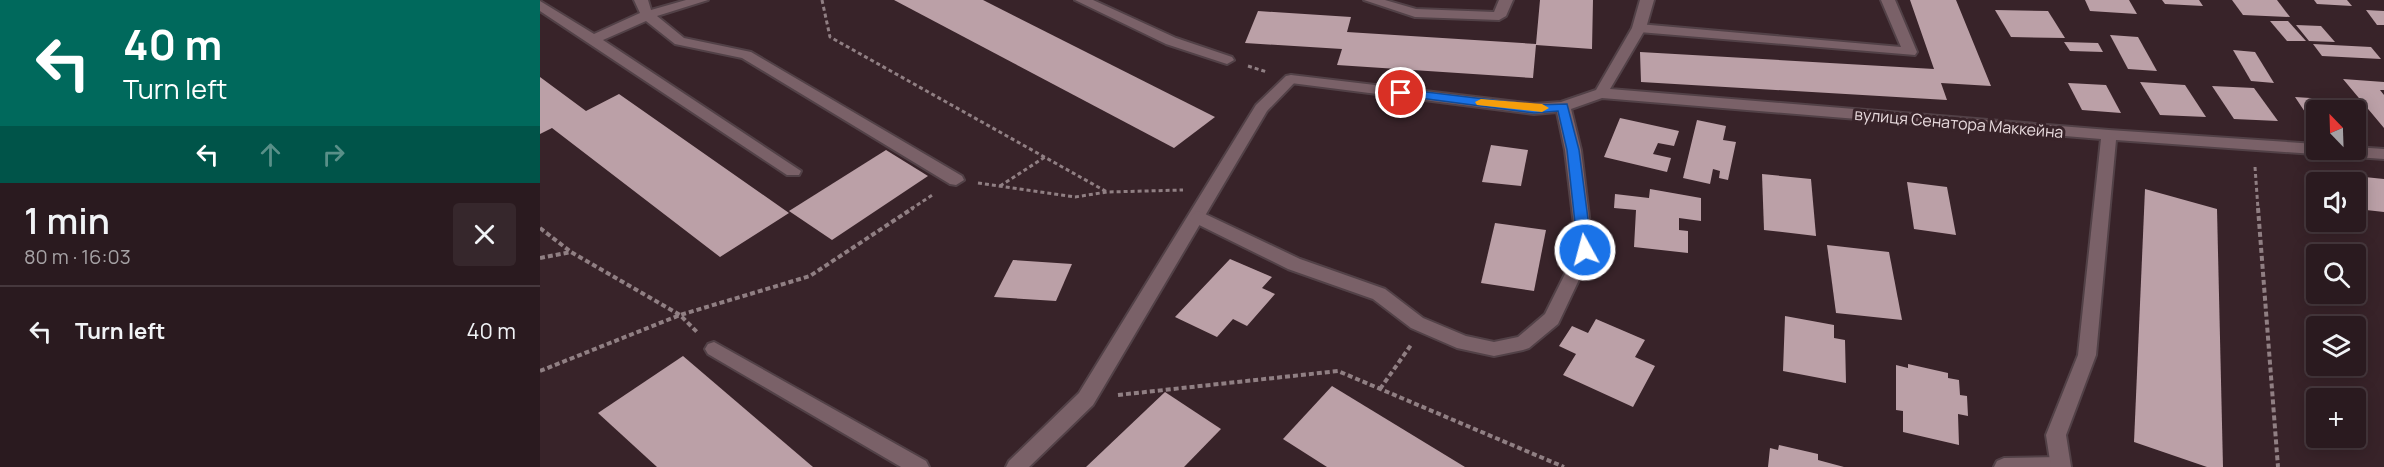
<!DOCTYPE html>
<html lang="en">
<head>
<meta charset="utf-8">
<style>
	body { margin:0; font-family:Manrope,sans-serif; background:#36272c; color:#f1f3f6; height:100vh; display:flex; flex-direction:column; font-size:22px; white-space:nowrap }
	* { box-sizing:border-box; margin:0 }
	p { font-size:20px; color:#a5a1a4 }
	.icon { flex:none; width:33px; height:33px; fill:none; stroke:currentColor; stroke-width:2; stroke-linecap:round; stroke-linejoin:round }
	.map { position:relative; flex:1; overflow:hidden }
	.sheet { display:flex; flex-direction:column; background:#2a1a1f; width:540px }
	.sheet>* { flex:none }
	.hud { background:#00695c; color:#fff; overflow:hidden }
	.needle { width:39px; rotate:337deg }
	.buttons { position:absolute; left:1766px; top:100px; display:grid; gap:12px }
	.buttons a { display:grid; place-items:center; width:60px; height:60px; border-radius:6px; background:#2a1a1f; box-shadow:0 3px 15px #0003,0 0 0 2px #46383d; font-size:30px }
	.pin { position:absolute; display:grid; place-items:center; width:51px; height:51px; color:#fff; margin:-26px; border:3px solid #fff; border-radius:50%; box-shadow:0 2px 6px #0007 }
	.me { position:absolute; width:66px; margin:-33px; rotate:353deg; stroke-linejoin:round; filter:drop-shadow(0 0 4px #0008) }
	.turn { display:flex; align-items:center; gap:21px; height:126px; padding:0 24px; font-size:27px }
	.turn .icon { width:78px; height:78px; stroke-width:2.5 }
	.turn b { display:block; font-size:42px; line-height:51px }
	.lanes { display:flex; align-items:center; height:57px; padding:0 24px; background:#0003; justify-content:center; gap:30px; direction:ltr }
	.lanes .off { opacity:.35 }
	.round { display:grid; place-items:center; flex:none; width:63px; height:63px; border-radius:6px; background:#36272c }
	.overview { display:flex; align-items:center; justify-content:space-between; height:102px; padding:0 24px }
	h1 { font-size:36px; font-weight:600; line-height:45px }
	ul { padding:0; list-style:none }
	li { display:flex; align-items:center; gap:18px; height:90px; padding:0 24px; border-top:2px solid #46383d }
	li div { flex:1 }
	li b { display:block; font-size:22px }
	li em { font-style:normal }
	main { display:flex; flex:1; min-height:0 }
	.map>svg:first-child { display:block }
</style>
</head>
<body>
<main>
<section class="sheet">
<div class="hud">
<div class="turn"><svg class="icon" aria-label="left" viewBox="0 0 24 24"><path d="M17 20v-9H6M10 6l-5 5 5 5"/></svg><div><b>40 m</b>Turn left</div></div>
<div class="lanes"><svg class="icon" aria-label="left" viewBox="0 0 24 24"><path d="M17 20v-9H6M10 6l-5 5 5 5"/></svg><svg class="icon off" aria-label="ahead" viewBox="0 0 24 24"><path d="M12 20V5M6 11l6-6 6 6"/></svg><svg class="icon off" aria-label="right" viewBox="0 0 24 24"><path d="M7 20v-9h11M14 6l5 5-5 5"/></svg></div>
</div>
<div class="overview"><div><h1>1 min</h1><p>80 m · 16:03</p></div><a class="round"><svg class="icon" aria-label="close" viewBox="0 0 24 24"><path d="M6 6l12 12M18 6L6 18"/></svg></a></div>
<ul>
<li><svg class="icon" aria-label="left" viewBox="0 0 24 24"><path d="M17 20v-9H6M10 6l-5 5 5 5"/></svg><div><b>Turn left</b></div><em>40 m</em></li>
</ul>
</section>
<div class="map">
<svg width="1844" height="467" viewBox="0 0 1844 467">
	<rect width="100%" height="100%" fill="#382329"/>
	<g fill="#bba0a7">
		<polygon points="354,0 443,0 675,117 634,148"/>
		<polygon points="1000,0 1053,0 1052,49 996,45 993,78 797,65 802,49 705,43 718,11 811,17 807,32 996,44"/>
		<polygon points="1370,0 1416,0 1451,86 1401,83 1407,100 1101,82 1100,52 1394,69"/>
		<polygon points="1545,0 1589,0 1597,14 1550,11"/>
		<polygon points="1622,0 1659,0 1663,6 1625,4"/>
		<polygon points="1692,0 1737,0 1750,17 1703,15"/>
		<polygon points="1774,0 1807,0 1812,6 1777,4"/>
		<polygon points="1455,10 1508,11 1525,38 1471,37"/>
		<polygon points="1826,10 1844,11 1844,25 1837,25"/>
		<polygon points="1730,21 1748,21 1766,41 1747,41"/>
		<polygon points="1756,25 1781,26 1795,42 1769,41"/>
		<polygon points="1570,35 1598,37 1617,71 1588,69"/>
		<polygon points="1524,42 1558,43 1563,52 1530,51"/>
		<polygon points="1773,44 1831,47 1841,59 1782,56"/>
		<polygon points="1693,50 1715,52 1734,83 1711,81"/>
		<polygon points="0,77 46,111 79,94 249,213 180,257 12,128 0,134"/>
		<polygon points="1803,79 1844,82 1844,90 1840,90 1844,95 1844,128"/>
		<polygon points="1600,82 1645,85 1666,117 1620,115"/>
		<polygon points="1528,83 1566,85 1581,113 1542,110"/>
		<polygon points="1672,86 1714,88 1738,121 1694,119"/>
		<polygon points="1755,97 1801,100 1809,111 1776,111 1776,115 1767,115"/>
		<polygon points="1080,118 1139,131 1134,146 1118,143 1113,154 1131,158 1127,172 1064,157"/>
		<polygon points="1157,120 1186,126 1183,140 1196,142 1188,180 1179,178 1180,171 1173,169 1170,184 1143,178"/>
		<polygon points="951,145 988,150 981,186 942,182"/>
		<polygon points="346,150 388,176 292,240 249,211"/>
		<polygon points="1222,174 1271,179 1276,236 1224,230"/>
		<polygon points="1805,175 1844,179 1844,212 1826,210 1815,192 1815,183 1809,183"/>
		<polygon points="1367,182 1407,187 1416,235 1374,229"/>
		<polygon points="1110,189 1161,198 1161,221 1139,218 1139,230 1148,231 1148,253 1094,247 1096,210 1074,208 1075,194 1109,198"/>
		<polygon points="1605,189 1677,209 1683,467 1667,467 1594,442"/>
		<polygon points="955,223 1006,230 994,291 941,283"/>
		<polygon points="1287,245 1349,252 1362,320 1296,313"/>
		<polygon points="690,259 732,277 722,288 735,294 707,326 693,319 677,337 635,317"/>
		<polygon points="473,260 532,264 516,301 454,297"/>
		<polygon points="1245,316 1294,325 1294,338 1305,340 1306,383 1243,371"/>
		<polygon points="1056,319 1105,340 1095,357 1115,366 1093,407 1023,375 1036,354 1019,346 1032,326 1048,333"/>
		<polygon points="143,356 273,467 117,467 58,413"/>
		<polygon points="1368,364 1408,373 1408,378 1419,380 1420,395 1427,396 1428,416 1418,414 1419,445 1363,432 1363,411 1356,410 1356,365 1368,368"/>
		<polygon points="792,386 925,467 787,467 743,439"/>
		<polygon points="625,392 681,429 644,467 546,467"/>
		<polygon points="1239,445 1278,454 1278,460 1304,467 1228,467 1230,448 1238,450"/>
	</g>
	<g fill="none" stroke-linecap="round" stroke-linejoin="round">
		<defs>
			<g id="service">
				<polygon points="94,0 108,0 111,10 146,0 168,0 117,16 144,38 211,52 422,176 424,180 416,185 410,184 202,58 135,44 106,21 63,40 261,171 259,175 247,175 0,11 0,1 54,34 100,13"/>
				<polygon points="535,0 553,0 636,38 692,57 694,60 687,64 626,44"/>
				<polygon points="824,0 845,0 876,9 954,12 959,0 973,0 966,16 959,20 875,17"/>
				<polygon points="1341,0 1355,0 1377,52 1375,55 1099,32 1092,28 1099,24 1361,47"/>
				<polygon points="751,75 758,79 727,111 553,405 489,467 466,467 469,461 539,393 716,105 746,76"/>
				<polygon points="174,342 386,461 389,467 361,467 168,354 165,349 168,344"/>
				<polygon points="1520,457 1527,460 1530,467 1454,467 1457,461 1464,458"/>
			</g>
			<polygon id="minor" points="1100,0 1114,0 1106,28 1070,89 1569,130 1776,144 1776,150 1815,150 1815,147 1844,149 1844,159 1576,140 1556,355 1526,435 1531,467 1511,467 1506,435 1538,355 1561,139 1062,98 1031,109 1041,150 1053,250 1018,324 989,348 983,350 954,356 917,348 871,328 833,299 748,269 651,221 649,217 657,211 663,213 760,259 845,289 883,318 926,336 954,342 978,337 1005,314 1037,250 1025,150 1017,112 994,114 751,83 744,79 751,75 994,104 1021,102 1056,90 1092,28"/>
		</defs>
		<use href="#service" stroke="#524147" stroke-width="4"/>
		<use href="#minor" stroke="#524147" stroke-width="4"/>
		<g stroke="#907f83" stroke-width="3" stroke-dasharray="4 3" stroke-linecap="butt">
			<polyline points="282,0 290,37 567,192"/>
			<polyline points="708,66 727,72"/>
			<polyline points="1715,167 1718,209"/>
			<polyline points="438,183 535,197 567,192 643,190"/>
			<polyline points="460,186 505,157"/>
			<polyline points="371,209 394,194"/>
		</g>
		<g stroke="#907f83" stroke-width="4" stroke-dasharray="5 3" stroke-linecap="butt">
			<polyline points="1718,208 1738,467"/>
			<polyline points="0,228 31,252"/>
			<polyline points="0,258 31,252 140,315 158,333"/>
			<polyline points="0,371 140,315 270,276 373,208"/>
			<polyline points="840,389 871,345"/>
			<polyline points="578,395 798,371 1024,467"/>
		</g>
		<use href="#service" fill="#7a6168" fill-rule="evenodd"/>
		<use href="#minor" fill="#7a6168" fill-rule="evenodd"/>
	</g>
	<polygon fill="#1a73e8" stroke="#114b97" stroke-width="1.5" points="861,89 994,105 1027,104 1039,150 1052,250 1050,254 1045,255 1038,250 1027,150 1018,111 994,113 857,95 855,93"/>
	<polygon fill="#f59e0b" points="941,99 1002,104 1009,108 1002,112 937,105 935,102"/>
	<g text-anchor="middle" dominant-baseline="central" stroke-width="6" stroke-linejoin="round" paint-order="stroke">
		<g font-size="16" fill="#e7d9dc" stroke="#382329">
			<text transform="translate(1419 123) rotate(5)">вулиця Сенатора Маккейна</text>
		</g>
	</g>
</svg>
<div class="buttons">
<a><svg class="needle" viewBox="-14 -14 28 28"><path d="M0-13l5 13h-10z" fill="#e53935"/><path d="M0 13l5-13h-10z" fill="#a5a1a4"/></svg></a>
<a><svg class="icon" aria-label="sound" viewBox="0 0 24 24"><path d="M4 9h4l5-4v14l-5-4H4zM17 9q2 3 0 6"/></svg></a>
<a><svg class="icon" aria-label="search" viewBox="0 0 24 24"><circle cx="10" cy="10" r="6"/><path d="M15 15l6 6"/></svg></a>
<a><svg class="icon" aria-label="layers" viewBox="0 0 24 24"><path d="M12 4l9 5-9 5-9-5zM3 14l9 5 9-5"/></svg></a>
<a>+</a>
</div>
<div class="pin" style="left:861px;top:93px;background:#d93025"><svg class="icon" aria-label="arrive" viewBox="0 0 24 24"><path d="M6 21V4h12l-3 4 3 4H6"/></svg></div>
<svg class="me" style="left:1045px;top:250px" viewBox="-20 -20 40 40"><circle r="17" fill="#1a73e8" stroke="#fff" stroke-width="3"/><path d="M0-11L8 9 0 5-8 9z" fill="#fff"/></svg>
</div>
</main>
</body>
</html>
